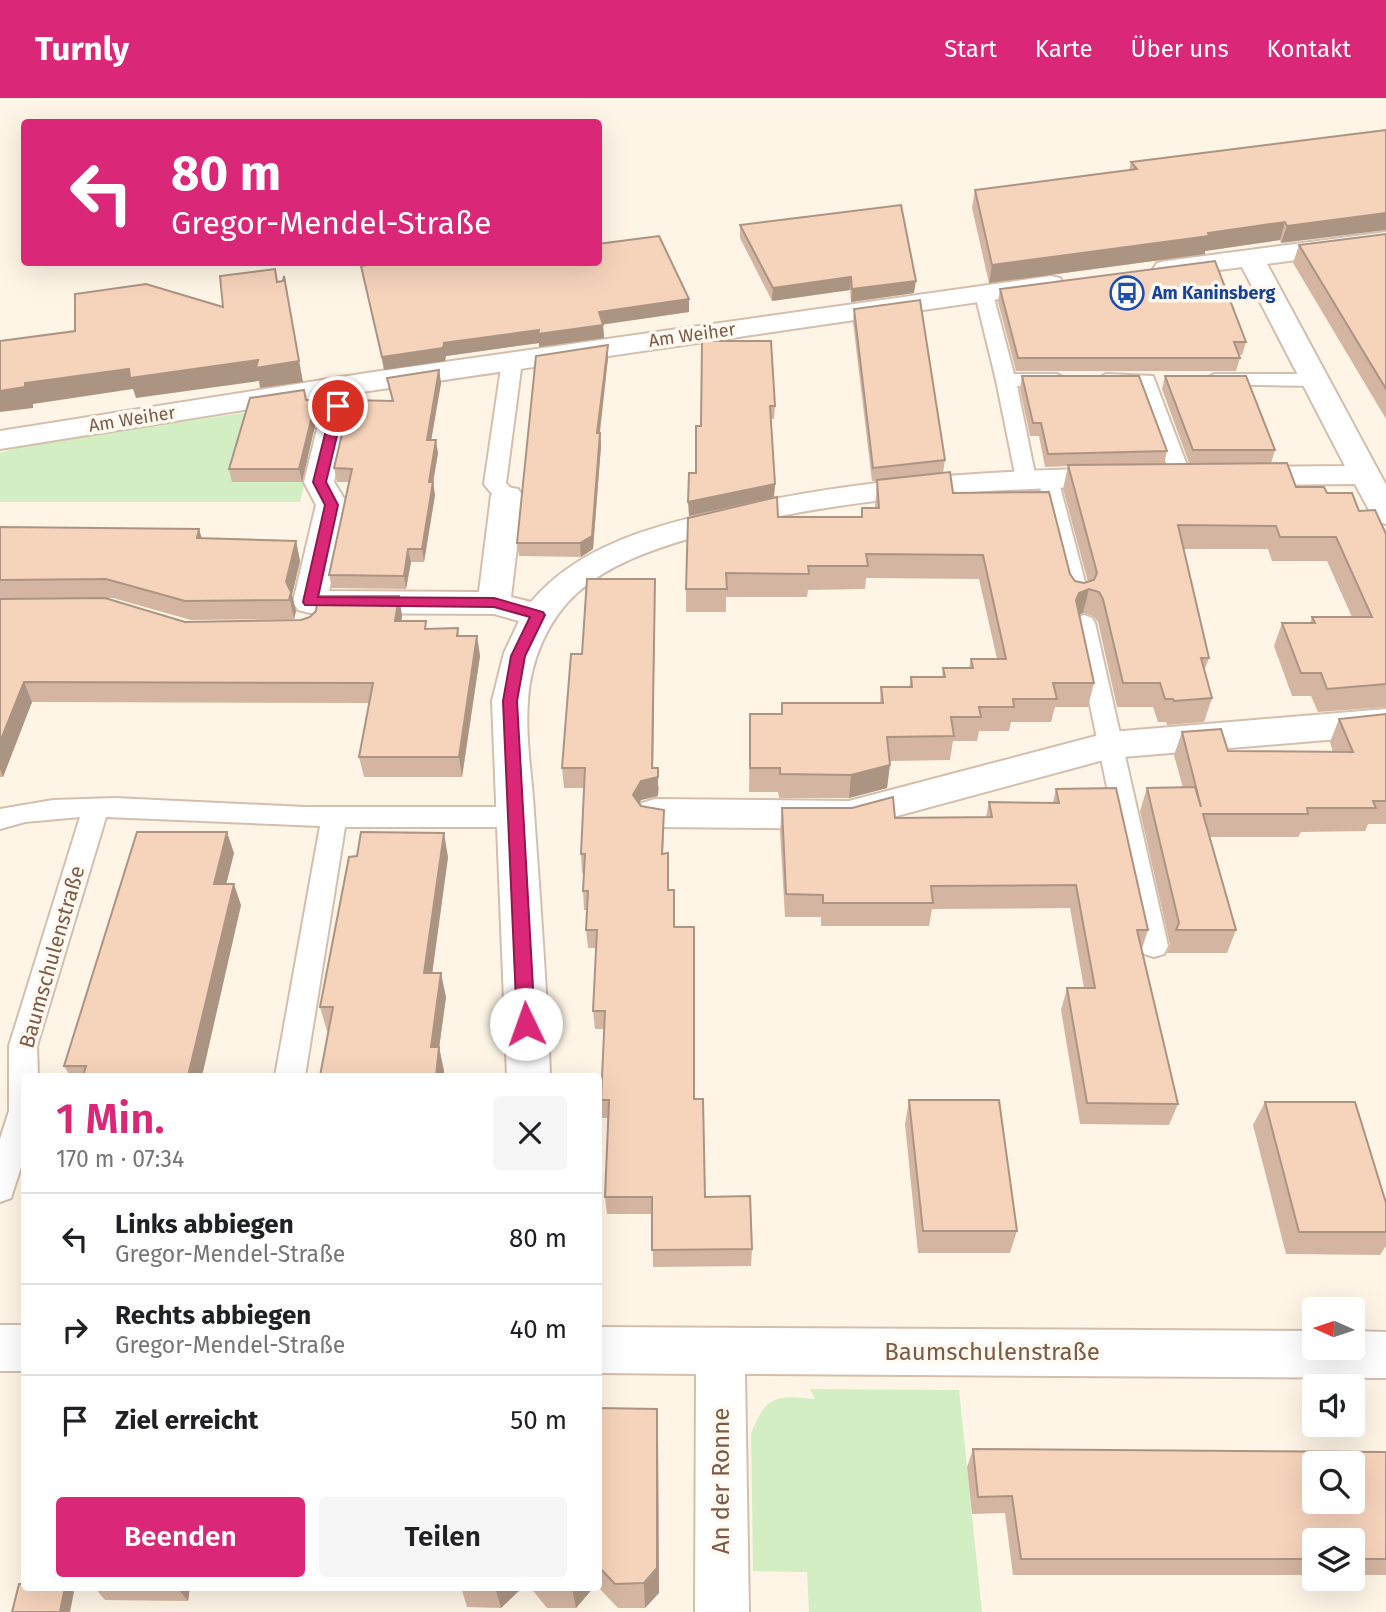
<!DOCTYPE html>
<html lang="de">
<head>
<meta charset="utf-8">
<style>
	body { margin:0; font-family:"Fira Sans",sans-serif; background:#f6f6f6; color:#202124; height:100vh; display:flex; flex-direction:column; font-size:26px; white-space:nowrap }
	* { box-sizing:border-box; margin:0 }
	p { font-size:23px; color:#757577 }
	.icon { flex:none; width:38px; height:38px; fill:none; stroke:currentColor; stroke-width:2; stroke-linecap:round; stroke-linejoin:round }
	.map { position:relative; flex:1; overflow:hidden }
	.drawer { position:absolute; left:21px; top:975px; width:581px; height:518px; display:flex; flex-direction:column; background:#fff; border-radius:7px; box-shadow:0 7px 28px #0002 }
	.drawer>* { flex:none }
	.guide { position:absolute; left:21px; top:21px; width:581px; height:147px; border-radius:7px; box-shadow:0 7px 28px #0002; background:#db2777; color:#fff; overflow:hidden }
	.needle { width:46px; rotate:273deg }
	.tools { position:absolute; left:1302px; top:1199px; display:grid; gap:14px }
	.tools a { display:grid; place-items:center; width:63px; height:63px; border-radius:7px; background:#fff; box-shadow:0 7px 28px #0002; font-size:35px }
	.pin { position:absolute; display:grid; place-items:center; width:60px; height:60px; color:#fff; margin:-30px; border:4px solid #fff; border-radius:50%; box-shadow:0 2px 7px #0007 }
	.me { position:absolute; width:77px; margin:-38px; rotate:357deg; stroke-linejoin:round; filter:drop-shadow(0 0 5px #0008) }
	.turn { display:flex; align-items:center; gap:24px; height:147px; padding:0 35px; font-size:32px }
	.turn .icon { width:91px; height:91px; stroke-width:2.5 }
	.turn b { display:block; font-size:49px; line-height:60px }
	.round { display:grid; place-items:center; flex:none; width:74px; height:74px; border-radius:7px; background:#f6f6f6 }
	.summary { display:flex; align-items:center; justify-content:space-between; height:119px; padding:0 35px }
	h1 { font-size:42px; font-weight:600; line-height:52px; color:#db2777 }
	.action { display:flex; gap:14px; margin-top:auto; padding:14px 35px }
	.action a { flex:1; height:80px; border-radius:7px; background:#db2777; color:#fff; font-size:28px; font-weight:600; line-height:80px; text-align:center }
	.action a+a { background:#f6f6f6; color:#202124 }
	ul { padding:0; list-style:none }
	li { display:flex; align-items:center; gap:21px; height:91px; padding:0 35px; border-top:2px solid #e0e0e0 }
	li div { flex:1 }
	li b { display:block; font-size:26px }
	li em { font-style:normal }
	header { display:flex; align-items:center; gap:42px; box-sizing:border-box; height:98px; padding:0 35px; background:#db2777; color:#fff }
	header strong { font-size:33px }
	nav { display:flex; gap:38px; margin-inline-start:auto; font-size:24px }
	.map>svg:first-child { display:block }
</style>
</head>
<body>
<header>
<strong>Turnly</strong>
<nav><a>Start</a><a>Karte</a><a>Über uns</a><a>Kontakt</a></nav>
</header>
<div class="map">
<svg width="1386" height="1514" viewBox="0 0 1386 1514">
	<rect width="100%" height="100%" fill="#fef5e6"/>
	<g fill="#d4eec3">
		<polygon points="312,305 325,312 324,315 253,316 232,383 305,384 300,404 0,404 0,355 28,346"/>
		<path d="M810 1291 959 1292 982 1514H809L807 1474 753 1473 751 1336C766 1296 777 1297 815 1301Z"/>
	</g>
	<g fill="none" stroke-linecap="round" stroke-linejoin="round">
		<defs>
			<g id="service">
				<polygon points="984,190 993,196 1014,276 1057,276 1067,282 1057,288 1017,288 1036,381 1033,385 1019,385 1016,381 996,282 975,196"/>
				<path d="M512 257 522 263 506 385 518 398 514 403C500 406 492 397 484 386L502 263Z"/>
				<polygon points="1106,276 1153,278 1191,378 1188,382 1174,382 1171,378 1138,288 1099,286 1096,282"/>
				<polygon points="1214,276 1314,276 1324,282 1314,288 1207,286 1204,282"/>
				<polygon points="1048,375 1055,377 1058,381 1089,499 1086,504 1078,506 1070,504 1067,499 1038,381 1041,377"/>
				<polygon points="1084,517 1092,520 1095,525 1168,848 1164,856 1154,859 1144,856 1140,848 1073,525 1076,520"/>
				<polygon points="115,700 304,709 515,709 524,712 528,719 524,726 515,729 345,729 305,978 275,978 320,728 106,719 37,948 38,978 24,978 24,1060 11,1100 0,1104 0,1041 9,1013 9,948 80,719 25,724 0,731 0,711 53,702"/>
			</g>
			<g id="minor">
				<polygon points="1386,134 1386,150 1267,166 1386,387 1386,426 1375,423 1355,386 1239,387 1228,385 1224,378 1228,371 1239,369 1345,368 1242,169 1166,179 1157,177 1153,171 1157,165 1166,163"/>
				<path d="M1051 178 1060 180 1064 186 1060 192 355 295 334 384 348 407 329 493 479 494 491 398 496 391 507 389 518 391 523 398 511 499 531 504C578 448 651 429 719 413 850 381 982 373 1116 370L1127 372 1131 379 1127 386 1116 388C974 392 828 399 691 440 651 452 609 466 577 495 548 521 530 563 528 603 525 639 532 678 534 714 540 802 547 890 550 978H507L492 603 504 555 519 523 494 516 310 515 298 512 293 504 316 407 304 384 325 299 0 351V333L367 275Z"/>
				<polygon points="1386,611 1386,637 1111,660 849,731 655,729 642,725 636,715 642,705 655,701 849,703 1111,634"/>
				<rect x="0" y="1227" width="24" height="46"/>
				<polygon points="598,1229 1314,1233 1314,1250 1353,1250 1353,1233 1386,1234 1386,1280 745,1276 749,1514 695,1514 696,1276 598,1275"/>
			</g>
		</defs>
		<use href="#service" stroke="#d4bead" stroke-width="4"/>
		<use href="#minor" stroke="#d4bead" stroke-width="4"/>
		<use href="#service" fill="#fff" fill-rule="evenodd"/>
		<use href="#minor" fill="#fff" fill-rule="evenodd"/>
	</g>
	<g fill="#d4b5a1">
		<polygon points="1386,32 1281,145 1280,142 1205,153 1205,156 989,185 972,110 975,92 1129,72 1131,64"/>
		<polygon points="740,127 914,195 851,204 850,192 772,203 740,140"/>
		<polygon points="1386,136 1386,321 1293,165 1299,147"/>
		<polygon points="361,168 689,201 689,214 603,226 604,240 539,249 539,245 446,258 445,263 384,272"/>
		<polygon points="1000,191 1246,244 1242,257 1238,257 1240,260 1236,273 1016,273 998,204"/>
		<polygon points="854,211 945,362 943,375 953,395 1070,476 1075,483 1084,485 1088,484 1063,391 1068,368 1045,369 1039,338 1030,338 1020,291 1022,278 1167,353 1164,366 1258,365 1189,365 1162,291 1165,278 1275,352 1271,365 1296,389 1327,395 1359,413 1386,436 1386,609 1318,614 1311,598 1292,598 1274,548 1282,525 1310,525 1312,519 1352,519 1327,463 1272,463 1268,451 1183,451 1209,560 1204,573 1212,600 1204,624 1167,627 1166,624 1158,624 1153,609 1117,609 1098,524 1093,518 1083,515 1079,516 1094,585 1088,609 1055,609 1051,624 1011,624 1009,633 979,633 977,643 953,643 950,662 890,663 887,690 849,700 779,700 778,694 749,694 750,616 781,616 782,605 880,605 881,589 909,589 911,579 942,579 943,570 969,570 971,561 997,561 979,481 866,480 865,491 808,492 807,499 726,499 726,514 686,514 686,491 778,419 861,419 862,410 875,410 877,383 872,383 853,224"/>
		<polygon points="702,243 775,308 774,321 770,321 775,386 774,399 689,418 696,375 701,328"/>
		<polygon points="608,247 608,260 600,335 601,348 593,451 581,459 519,458 517,445"/>
		<polygon points="439,272 441,285 431,342 438,355 433,384 435,397 424,464 411,464 406,491 332,490 329,477 350,384 337,384 334,370 392,303 387,280"/>
		<polygon points="306,302 318,315 302,384 232,384 229,371"/>
		<polygon points="0,429 202,440 296,443 300,463 292,497 296,513 294,521 191,522 113,500 107,500 185,524 301,522 399,498 402,518 401,523 427,531 458,530 459,538 477,538 480,558 462,679 364,679 359,659 369,605 32,604 3,679 0,679"/>
		<polygon points="655,481 653,670 659,690 658,698 641,702 639,706 664,732 663,756 674,829 705,1099 752,1151 751,1168 653,1169 652,1116 607,1116 605,1099 608,1020 602,1020 601,1002 604,931 595,931 593,913 596,850 588,850 586,832 587,812 584,812 583,793 584,775 582,775 581,756 584,690 564,690 562,670 582,556"/>
		<polygon points="1386,616 1386,726 1368,726 1365,733 1301,734 1298,739 1210,739 1236,832 1227,855 1167,855 1170,847 1140,713 1147,690 1183,690 1174,657 1182,634 1228,653 1333,654 1330,644 1339,621"/>
		<polygon points="1056,691 1148,832 1142,851 1178,1006 1169,1027 1080,1026 1061,912 1067,890 1084,890 1070,810 932,811 929,828 821,828 821,819 785,819 780,733 782,710 895,720 986,719 989,704 1053,704"/>
		<polygon points="234,755 226,786 241,807 202,978 70,978 64,968"/>
		<polygon points="448,759 432,875 446,899 439,949 444,973 327,933 320,909"/>
		<polygon points="909,1002 1017,1133 1010,1155 918,1155 905,1026"/>
		<polygon points="1265,1004 1386,1105 1386,1148 1380,1157 1286,1156 1253,1027"/>
		<polygon points="598,1310 657,1311 658,1339 659,1495 645,1510 618,1510 598,1489"/>
		<polygon points="973,1351 1386,1354 1386,1477 1353,1477 1353,1442 1314,1442 1314,1477 1013,1477 1005,1415 972,1416 967,1369"/>
		<polygon points="94,1489 190,1489 188,1503 105,1502"/>
		<polygon points="461,1489 523,1489 501,1510 467,1509"/>
		<polygon points="530,1489 594,1489 576,1510 547,1510"/>
	</g>
	<g fill="#ac9483">
		<polygon points="1386,115 1386,132 1281,145 1287,128"/>
		<polygon points="1285,124 1280,142 1205,153 1205,156 989,185 992,167"/>
		<polygon points="284,178 303,284 260,290 259,283 136,300 133,291 33,306 33,310 0,314 0,293 25,285 129,271 258,262"/>
		<polygon points="851,179 850,192 772,203 773,190"/>
		<polygon points="916,183 914,195 851,204 852,191"/>
		<polygon points="689,201 689,214 600,227 599,214"/>
		<polygon points="603,227 604,240 539,249 539,245 446,258 445,263 384,272 382,259 444,245 539,232"/>
		<polygon points="608,247 608,260 598,348 597,335"/>
		<polygon points="439,272 441,285 429,355 427,342"/>
		<polygon points="316,302 318,315 302,384 299,371"/>
		<polygon points="600,335 601,348 593,451 581,459 580,445"/>
		<polygon points="436,342 438,355 431,397 429,384"/>
		<polygon points="433,384 435,397 424,464 422,451"/>
		<polygon points="775,386 774,399 689,418 688,404"/>
		<polygon points="199,431 205,451 197,440"/>
		<polygon points="296,443 300,463 292,497 296,513 294,521 286,484"/>
		<polygon points="408,451 411,464 406,491 404,478"/>
		<polygon points="655,481 653,680 658,670 658,698 641,702 634,716 633,697"/>
		<polygon points="1089,491 1083,515 1074,519 1076,502 1079,495"/>
		<polygon points="399,498 402,518 398,543 395,523"/>
		<polygon points="477,538 480,558 462,679 459,659"/>
		<polygon points="24,584 32,604 3,679 0,671 0,644"/>
		<polygon points="890,667 887,690 849,700 851,677"/>
		<polygon points="227,734 234,755 221,807 214,786"/>
		<polygon points="444,735 448,759 429,899 424,875"/>
		<polygon points="234,786 241,807 202,978 188,978"/>
		<polygon points="441,875 446,899 436,973 431,949"/>
		<polygon points="439,949 444,973 444,978 436,978"/>
		<polygon points="657,1311 658,1339 659,1495 645,1510 644,1485"/>
		<polygon points="65,1489 70,1489 74,1494 70,1514 60,1514"/>
		<polygon points="177,1489 190,1489 188,1503"/>
		<polygon points="495,1489 523,1489 501,1510"/>
		<polygon points="572,1489 594,1489 576,1510"/>
	</g>
	<g fill="#f6d3bb" stroke="#ac9483" stroke-width="2" fill-rule="evenodd">
		<polygon points="1386,32 1386,115 1287,128 1285,124 1208,135 1209,138 992,167 975,92 1137,71 1131,64"/>
		<polygon points="901,107 916,183 852,191 851,179 773,190 740,127"/>
		<polygon points="1386,136 1386,291 1299,147"/>
		<polygon points="659,138 689,201 599,214 603,227 538,236 539,232 444,245 443,250 382,259 361,168 387,164 598,164 598,146"/>
		<polygon points="1215,163 1246,244 1234,244 1240,260 1018,260 1000,191"/>
		<polygon points="275,171 277,184 283,183 284,178 299,263 256,270 258,262 130,280 129,271 25,285 25,289 0,293 0,243 75,233 75,196 146,186 223,209 220,178"/>
		<polygon points="920,202 945,362 873,370 854,211"/>
		<polygon points="702,243 771,243 775,308 770,308 775,386 688,404 689,375 696,375 696,328 701,328"/>
		<polygon points="608,247 597,335 600,335 592,438 580,445 517,445 536,258"/>
		<polygon points="439,272 427,342 436,342 429,384 433,384 422,451 408,451 404,478 329,477 352,371 334,370 350,302 393,303 387,280"/>
		<polygon points="1022,278 1139,278 1167,353 1048,356 1041,325 1033,325"/>
		<polygon points="1165,278 1246,278 1275,352 1193,352"/>
		<polygon points="304,292 306,302 316,302 299,371 229,371 250,300"/>
		<polygon points="1287,365 1296,389 1324,389 1327,395 1352,395 1359,413 1375,412 1386,436 1386,586 1327,591 1321,575 1301,575 1282,525 1315,525 1312,519 1372,519 1336,439 1280,439 1276,428 1178,427 1209,560 1201,560 1212,600 1174,603 1173,601 1165,601 1160,585 1123,585 1103,501 1099,494 1089,491 1079,495 1076,502 1094,585 1053,585 1057,601 1013,601 1014,609 979,609 981,619 951,619 954,638 887,639 890,667 851,677 780,676 780,670 750,670 750,616 782,616 782,605 883,605 881,589 912,589 911,579 945,579 943,570 973,570 971,561 1006,561 983,457 866,456 868,468 808,468 809,476 726,475 727,491 686,491 688,420 777,399 778,419 862,419 862,410 879,410 877,382 950,374 953,395 1049,394 1070,476 1075,483 1084,485 1094,482 1097,475 1068,367"/>
		<polygon points="0,429 199,431 197,440 296,443 286,484 291,494 289,502 185,503 106,481 0,482"/>
		<polygon points="587,481 655,481 652,670 658,670 658,679 641,683 633,697 641,708 664,712 662,756 668,755 668,792 674,792 674,829 694,829 694,1001 703,1001 705,1099 750,1098 752,1151 652,1152 652,1099 605,1099 609,1002 601,1002 605,913 593,913 597,832 586,832 588,793 583,793 585,756 581,756 585,670 562,670 571,556 582,556"/>
		<polygon points="318,498 399,498 395,523 426,523 425,531 458,530 457,538 477,538 459,659 359,659 373,585 24,584 0,644 0,501 105,500 185,524 301,522 310,519 316,513"/>
		<polygon points="1386,616 1386,703 1373,703 1376,710 1307,710 1308,716 1203,716 1236,832 1176,832 1179,825 1147,690 1195,689 1201,709 1182,634 1221,631 1228,653 1353,654 1339,621"/>
		<polygon points="1116,690 1148,832 1137,832 1178,1006 1087,1005 1067,890 1095,890 1076,787 931,788 933,805 823,805 823,797 786,796 782,710 852,710 893,699 895,720 992,719 989,704 1059,705 1056,691"/>
		<polygon points="137,734 227,734 214,786 234,786 188,978 83,978 86,968 64,968"/>
		<polygon points="361,734 444,735 424,875 441,875 431,949 439,949 436,978 320,978 333,909 320,909 349,759 357,758"/>
		<polygon points="909,1002 999,1002 1017,1133 923,1133"/>
		<polygon points="1265,1004 1355,1004 1386,1105 1386,1134 1299,1134"/>
		<polygon points="598,1310 657,1311 657,1470 644,1485 615,1486 598,1468"/>
		<path d="M973 1351 1386 1354V1461H1353V1442H1314V1461H1021L1012 1398 978 1399ZM1314 1365H1353V1404H1314Z"/>
		<polygon points="19,1486 24,1486 24,1489 65,1489 60,1514 12,1514"/>
	</g>
	<polygon fill="#db2777" stroke="#8e194d" stroke-width="2" points="338,305 344,308 326,384 338,407 318,499 494,500 543,514 545,517 525,558 517,603 535,926 532,932 520,932 517,926 503,603 511,558 530,519 494,509 305,507 303,504 325,407 313,384 332,308"/>
	<defs>
		<symbol id="bus-ring" viewBox="-11 -11 22 22"><circle r="9.5" fill="#fff9ef" stroke="#1a4fb4" stroke-width="1.5"/><path d="M-5-6H5V4H4V6H2V4H-2V6H-4V4H-5ZM-3.5-4V0h7V-4ZM-3.5 1.2v1.5H-2V1.2ZM2 1.2v1.5H3.5V1.2Z" fill="#1a4fb4"/></symbol>
	</defs>
	<g fill-rule="evenodd">
		<use href="#bus-ring" x="1108" y="176" width="38" height="38"/>
	</g>
	<g text-anchor="middle" dominant-baseline="central" stroke-width="7" stroke-linejoin="round" paint-order="stroke">
		<g font-size="18" font-weight="bold" fill="#164399" stroke="#fff9ef" text-anchor="start">
			<text x="1152" y="195">Am Kaninsberg</text>
		</g>
		<g font-size="18" fill="#7b5a48" stroke="#fff9ef">
			<text transform="translate(692 237) rotate(-8)">Am Weiher</text>
			<text transform="translate(132 321) rotate(-9)">Am Weiher</text>
		</g>
		<g font-size="21" fill="#7b5a48" stroke="#fff9ef">
			<text transform="translate(52 859) rotate(-74)">Baumschulenstraße</text>
		</g>
		<g font-size="24" fill="#7b5a48" stroke="#fff9ef">
			<text x="992" y="1254">Baumschulenstraße</text>
			<text transform="translate(721 1383) rotate(-90)">An der Ronne</text>
		</g>
	</g>
</svg>
<div class="tools">
<a><svg class="needle" viewBox="-14 -14 28 28"><path d="M0-13l5 13h-10z" fill="#e53935"/><path d="M0 13l5-13h-10z" fill="#757577"/></svg></a>
<a><svg class="icon" aria-label="sound" viewBox="0 0 24 24"><path d="M4 9h4l5-4v14l-5-4H4zM17 9q2 3 0 6"/></svg></a>
<a><svg class="icon" aria-label="search" viewBox="0 0 24 24"><circle cx="10" cy="10" r="6"/><path d="M15 15l6 6"/></svg></a>
<a><svg class="icon" aria-label="layers" viewBox="0 0 24 24"><path d="M12 4l9 5-9 5-9-5zM3 14l9 5 9-5"/></svg></a>
</div>
<div class="pin" style="left:338px;top:308px;background:#d93025"><svg class="icon" aria-label="arrive" viewBox="0 0 24 24"><path d="M6 21V4h12l-3 4 3 4H6"/></svg></div>
<svg class="me" style="left:526px;top:926px" viewBox="-20 -20 40 40"><circle r="19" fill="#fff"/><path d="M0-13L10 11 0 6-10 11z" fill="#db2777"/></svg>
<div class="guide">
<div class="turn"><svg class="icon" aria-label="left" viewBox="0 0 24 24"><path d="M17 20v-9H6M10 6l-5 5 5 5"/></svg><div><b>80 m</b>Gregor-Mendel-Straße</div></div>
</div>
<section class="drawer">
<div class="summary"><div><h1>1 Min.</h1><p>170 m · 07:34</p></div><a class="round"><svg class="icon" aria-label="close" viewBox="0 0 24 24"><path d="M6 6l12 12M18 6L6 18"/></svg></a></div>
<ul>
<li><svg class="icon" aria-label="left" viewBox="0 0 24 24"><path d="M17 20v-9H6M10 6l-5 5 5 5"/></svg><div><b>Links abbiegen</b><p>Gregor-Mendel-Straße</p></div><em>80 m</em></li>
<li><svg class="icon" aria-label="right" viewBox="0 0 24 24"><path d="M7 20v-9h11M14 6l5 5-5 5"/></svg><div><b>Rechts abbiegen</b><p>Gregor-Mendel-Straße</p></div><em>40 m</em></li>
<li><svg class="icon" aria-label="arrive" viewBox="0 0 24 24"><path d="M6 21V4h12l-3 4 3 4H6"/></svg><div><b>Ziel erreicht</b></div><em>50 m</em></li>
</ul>
<div class="action"><a>Beenden</a><a>Teilen</a></div>
</section>
</div>
</body>
</html>
